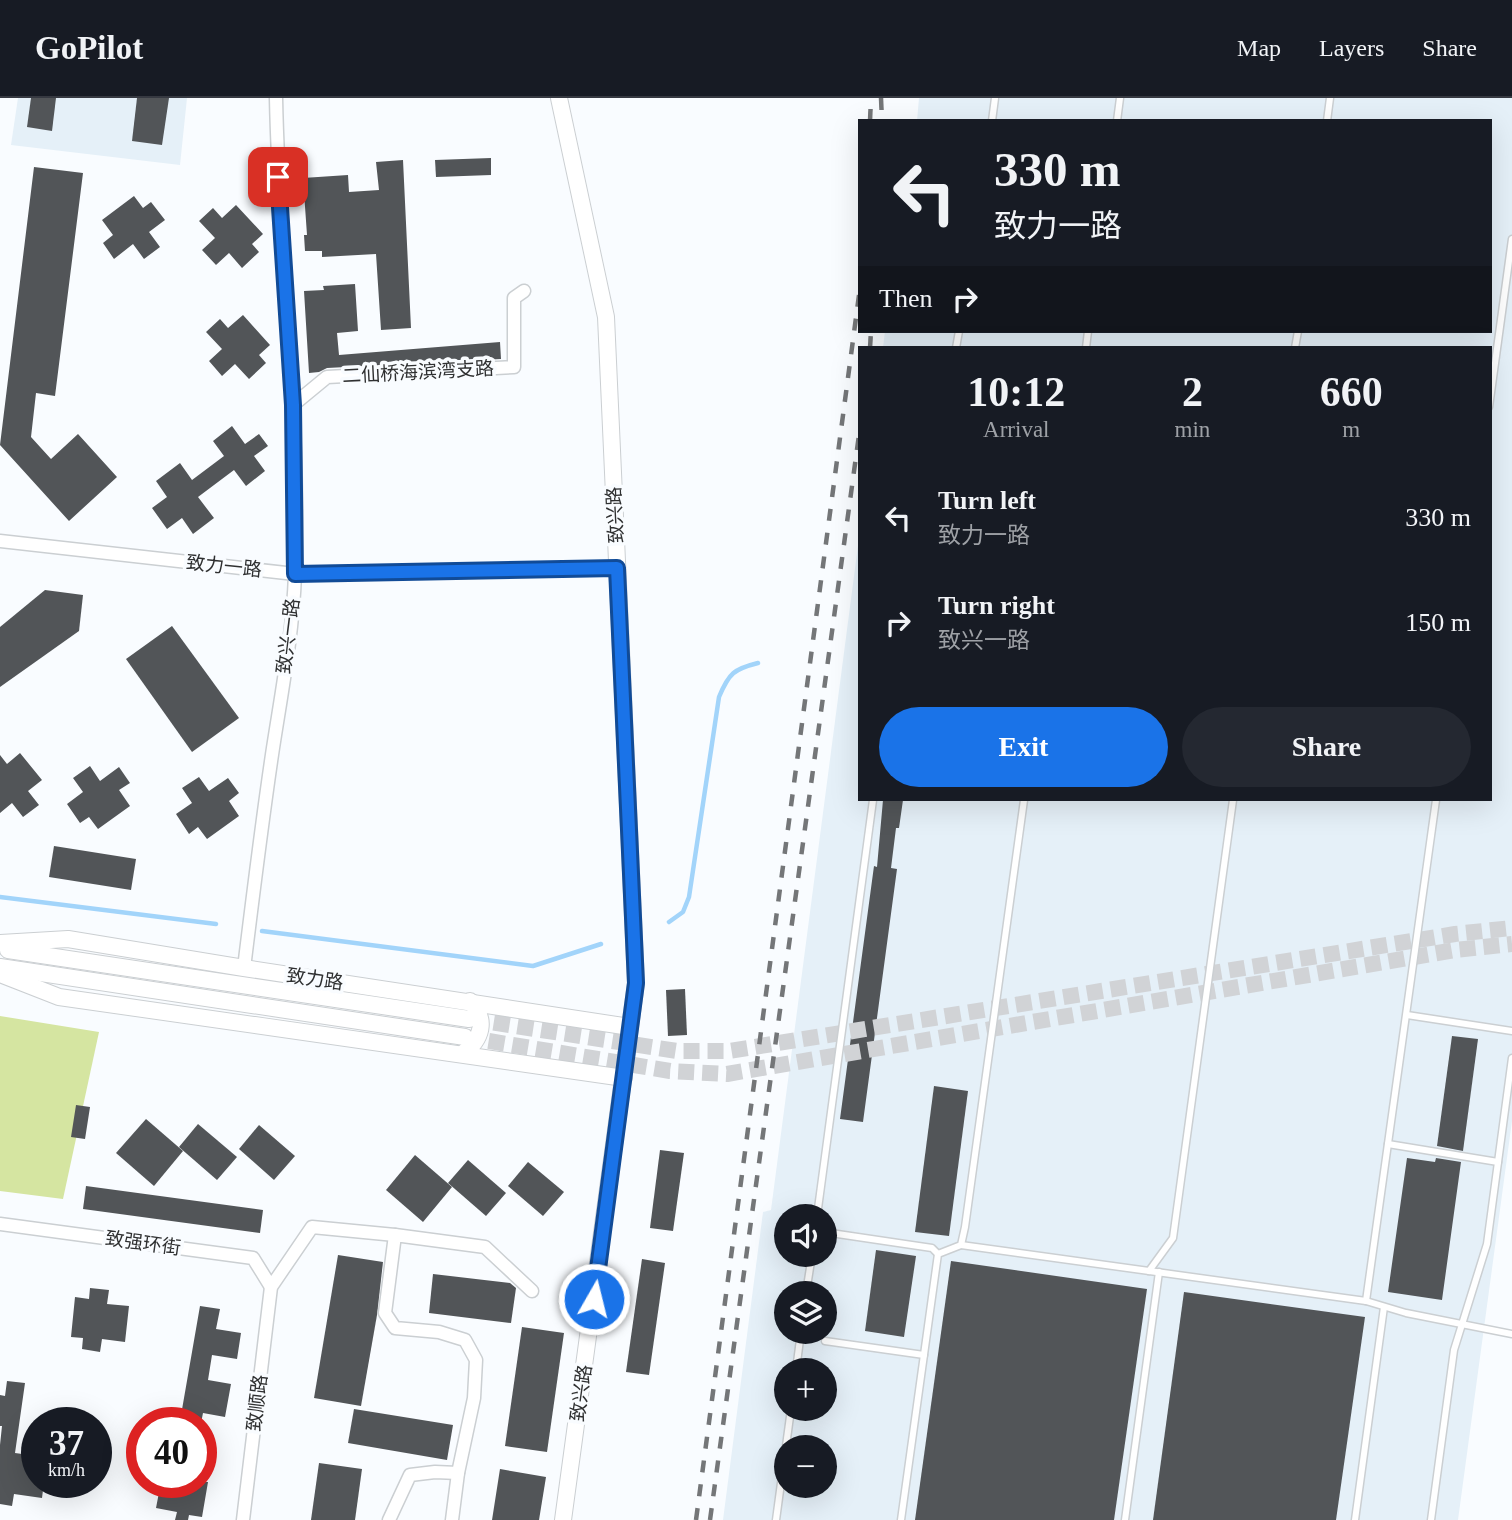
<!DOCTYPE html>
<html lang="en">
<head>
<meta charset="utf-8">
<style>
	body { margin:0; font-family:"Times New Roman","Noto Sans SC",serif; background:#242831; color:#f1f3f6; height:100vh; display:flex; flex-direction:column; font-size:26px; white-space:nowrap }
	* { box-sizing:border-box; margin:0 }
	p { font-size:23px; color:#9ea1a6 }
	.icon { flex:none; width:38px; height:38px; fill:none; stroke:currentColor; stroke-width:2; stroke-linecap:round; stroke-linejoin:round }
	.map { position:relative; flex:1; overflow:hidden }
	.panel { position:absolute; left:858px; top:248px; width:634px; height:455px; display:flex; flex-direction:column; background:#171b24; border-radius:0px; box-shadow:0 7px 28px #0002 }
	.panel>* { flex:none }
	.banner { position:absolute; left:858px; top:21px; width:634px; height:214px; border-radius:0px; box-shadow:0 7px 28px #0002; background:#171b24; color:#f1f3f6; overflow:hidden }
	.tools { position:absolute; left:774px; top:1106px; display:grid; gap:14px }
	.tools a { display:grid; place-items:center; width:63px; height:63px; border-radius:50%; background:#171b24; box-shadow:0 7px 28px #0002; font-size:35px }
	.speed { position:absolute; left:21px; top:1309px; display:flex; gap:14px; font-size:35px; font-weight:700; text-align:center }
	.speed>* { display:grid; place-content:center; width:91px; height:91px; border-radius:50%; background:#171b24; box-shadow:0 7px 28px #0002; line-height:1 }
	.speed small { font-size:18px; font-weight:400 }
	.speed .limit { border:10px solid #d22; background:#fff; color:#111 }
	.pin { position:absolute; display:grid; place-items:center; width:60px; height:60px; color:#fff; margin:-30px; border-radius:14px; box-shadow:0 4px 10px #0006 }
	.me { position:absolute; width:77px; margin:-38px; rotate:8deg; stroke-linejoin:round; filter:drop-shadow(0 0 5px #0008) }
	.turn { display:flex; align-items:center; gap:24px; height:147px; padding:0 21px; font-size:32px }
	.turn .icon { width:91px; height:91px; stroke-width:2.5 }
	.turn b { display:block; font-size:49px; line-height:60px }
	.then { display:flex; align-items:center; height:66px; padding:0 21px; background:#0003; gap:14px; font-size:26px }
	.eta { display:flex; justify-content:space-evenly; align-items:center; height:119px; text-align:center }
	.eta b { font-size:42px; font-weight:600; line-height:49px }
	.action { display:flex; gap:14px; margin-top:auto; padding:14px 21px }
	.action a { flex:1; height:80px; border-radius:42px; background:#1a73e8; color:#fff; font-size:28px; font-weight:600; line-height:80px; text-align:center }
	.action a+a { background:#242831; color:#f1f3f6 }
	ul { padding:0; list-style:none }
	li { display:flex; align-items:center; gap:21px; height:105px; padding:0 21px }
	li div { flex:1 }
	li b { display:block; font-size:26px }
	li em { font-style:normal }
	header { display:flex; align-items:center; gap:42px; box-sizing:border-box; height:98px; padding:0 35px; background:#171b24; border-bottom:2px solid #363941 }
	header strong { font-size:33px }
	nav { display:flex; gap:38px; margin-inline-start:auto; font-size:24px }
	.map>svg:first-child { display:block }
</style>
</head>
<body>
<header>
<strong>GoPilot</strong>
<nav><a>Map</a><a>Layers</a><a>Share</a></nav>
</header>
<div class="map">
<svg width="1512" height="1422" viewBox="0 0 1512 1422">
	<rect width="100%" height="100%" fill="#f9fcff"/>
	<g fill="#e5f0f8" fill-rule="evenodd">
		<polygon points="18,0 187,0 180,67 11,47"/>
		<path d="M919 0H1512V1023L1458 1422H723L763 1114 771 1112 859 440V702H1489V250H883L885 233H1489V23H917ZM786 1118H824V1157H786ZM786 1195H824V1234H786ZM786 1272H824V1311H786ZM786 1349H824V1388H786Z"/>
	</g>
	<polygon fill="#d5e5a1" points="0,918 99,934 63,1101 0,1093"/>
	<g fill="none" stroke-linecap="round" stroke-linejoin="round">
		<g stroke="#a2d4fa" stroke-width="4.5">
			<polyline points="0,799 216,826"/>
			<path d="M669 824 683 814 689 799 719 599C729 575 734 571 758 565"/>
			<polyline points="262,833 533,868 601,846"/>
		</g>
	</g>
	<g fill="#525558">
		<polygon points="31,0 56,0 52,33 27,29"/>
		<polygon points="137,0 169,0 162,47 132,43"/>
		<polygon points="491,60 491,77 436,79 435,62"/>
		<polygon points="403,62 411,230 381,232 376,156 322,159 322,153 305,153 304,137 307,137 303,80 348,77 349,94 379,92 376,64"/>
		<polygon points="34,69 83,75 55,298 36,295 31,339 51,361 78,336 117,379 69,423 0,347"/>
		<polygon points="134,98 143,110 151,104 165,122 149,134 160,149 144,161 133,146 114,161 103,145 113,137 102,122"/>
		<polygon points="236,107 263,136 252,146 259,154 242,170 229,155 216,167 202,152 215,140 199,123 213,110 222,120"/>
		<polygon points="355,186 358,233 337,235 339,257 500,244 501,261 327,270 319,274 309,275 304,193 324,192 323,188"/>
		<polygon points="243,217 270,247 259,257 266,265 249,281 235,266 222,278 209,263 222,251 206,234 220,221 228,230"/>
		<polygon points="232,328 245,346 259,336 268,348 254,358 265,373 246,388 234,372 198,399 214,420 193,436 182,420 167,431 152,410 167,399 156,383 180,365 192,382 224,358 213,343"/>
		<polygon points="45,492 83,497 79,533 0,589 0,529"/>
		<polygon points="172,528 239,620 192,654 126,561"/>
		<polygon points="20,655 42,682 28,693 39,707 23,719 12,705 0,715 0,657 7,666"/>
		<polygon points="90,668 100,683 119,669 130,685 119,692 130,708 98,731 89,719 80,725 67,706 83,694 73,680"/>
		<polygon points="199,679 209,693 228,680 239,695 229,703 239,718 207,741 198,729 189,736 176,716 192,705 182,690"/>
		<polygon points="883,702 903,702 899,730 896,730 891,770 897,771 863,1024 840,1021 874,768 877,769"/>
		<polygon points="54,748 136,761 131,792 49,779"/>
		<polygon points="685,891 687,937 668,938 666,892"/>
		<polygon points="1452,938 1478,941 1463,1053 1437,1048"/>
		<polygon points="934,988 968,993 949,1138 915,1134"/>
		<polygon points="76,1007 90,1009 85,1041 71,1039"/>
		<polygon points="146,1021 183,1053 154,1088 116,1055"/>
		<polygon points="198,1026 237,1059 217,1082 179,1049"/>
		<polygon points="259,1027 295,1058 274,1082 239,1051"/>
		<polygon points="660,1052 684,1055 673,1133 650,1130"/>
		<polygon points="415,1057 452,1089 423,1124 386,1092"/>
		<polygon points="1407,1060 1435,1064 1436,1060 1461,1064 1442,1202 1388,1194"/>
		<polygon points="468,1062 506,1095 486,1118 448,1085"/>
		<polygon points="528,1064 564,1094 543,1118 508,1088"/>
		<polygon points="86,1088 263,1112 260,1135 83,1111"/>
		<polygon points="876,1152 916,1158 904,1239 865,1233"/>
		<polygon points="338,1157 383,1164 377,1217 361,1308 314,1300"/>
		<polygon points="642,1161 665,1165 649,1277 626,1274"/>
		<polygon points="951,1163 1147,1191 1114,1422 915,1422"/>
		<polygon points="433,1176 510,1185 516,1190 511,1225 429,1215"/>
		<polygon points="90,1190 109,1192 107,1206 129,1208 125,1244 102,1241 100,1254 82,1251 83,1240 71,1239 75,1199 89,1201"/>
		<polygon points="1184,1194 1365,1219 1336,1422 1153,1422"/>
		<polygon points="200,1208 220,1211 216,1231 241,1235 237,1261 212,1257 208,1282 231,1286 225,1319 203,1315 201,1325 192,1325 180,1323"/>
		<polygon points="522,1229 564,1235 547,1354 505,1348"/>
		<polygon points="7,1283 25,1285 15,1355 37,1358 37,1384 44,1384 42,1400 14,1396 12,1408 0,1406 0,1347 2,1328 0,1328 0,1297 5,1298"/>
		<polygon points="354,1311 453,1327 447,1362 348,1345"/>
		<polygon points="319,1365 362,1371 355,1422 311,1422"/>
		<polygon points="500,1371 546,1379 539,1422 492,1422"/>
		<polygon points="161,1384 208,1384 202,1419 189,1417 188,1422 175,1422 177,1414 156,1410"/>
	</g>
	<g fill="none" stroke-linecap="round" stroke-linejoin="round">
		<g stroke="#d1d3d6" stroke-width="16" stroke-dasharray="16 8" stroke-linecap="butt">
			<polyline points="470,921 677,953 729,953 1455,836 1512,830"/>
			<polyline points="465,939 670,973 727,976 1455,852 1512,846"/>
		</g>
		<defs>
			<g id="service">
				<polyline points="992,23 995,0"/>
				<polyline points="1117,23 1120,0"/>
				<polyline points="1327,23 1330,0"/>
				<polyline points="956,250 959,233"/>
				<polyline points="1086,250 1088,233"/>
				<polyline points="1295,250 1298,233"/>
				<polyline points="1489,309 1512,141"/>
				<polyline points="1407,917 1512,933"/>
				<polyline points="1388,1046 1498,1064"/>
				<polyline points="817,1118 873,702"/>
				<polyline points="824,1134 932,1150 938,1156"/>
				<polyline points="961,1147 1366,1203 1406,1215 1512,1236"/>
				<polyline points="1149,1173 1173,1140 1233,702"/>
				<polyline points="806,1195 812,1157"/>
				<polyline points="1366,1203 1436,702"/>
				<polyline points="825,1243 924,1257"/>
				<polyline points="796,1272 801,1234"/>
				<polyline points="776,1422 791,1311"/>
				<polyline points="901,1422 938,1156 961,1147 965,1129 1024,702"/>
				<polyline points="1125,1422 1159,1174"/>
				<polyline points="1355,1422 1384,1209"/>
				<polyline points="1431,1422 1454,1252 1487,1146 1512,960"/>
			</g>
			<g id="minor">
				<polyline points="293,307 327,279 514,269 514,200 524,193"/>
				<polyline points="0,443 295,476 617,470"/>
				<path d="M244 870C253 797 262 723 273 650 282 592 293 534 295 476 301 317 279 159 276 0"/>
				<polyline points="0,1126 253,1160 271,1189"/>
				<polyline points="243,1422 271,1189 312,1129 395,1137"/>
				<polyline points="389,1422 410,1377 435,1374 458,1375"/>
				<polyline points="452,1422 458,1375 474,1300 476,1262 465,1242 439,1234 395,1230 385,1215 395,1137 485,1149 532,1193"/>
			</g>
			<g id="tertiary">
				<polyline points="559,0 606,219 636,885 563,1422"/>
				<polyline points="0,845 68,841 244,870 630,929"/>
				<polyline points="8,852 469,921"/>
				<polyline points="0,869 465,939"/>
				<polyline points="0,876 59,899 624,980"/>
				<path d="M462 956C482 942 488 922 470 903"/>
			</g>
		</defs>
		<use href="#service" stroke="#cbcfd2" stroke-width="9"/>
		<use href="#minor" stroke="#cbcfd2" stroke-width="15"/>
		<use href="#tertiary" stroke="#cbcfd2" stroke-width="18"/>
		<use href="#service" stroke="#fff" stroke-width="6"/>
		<use href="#minor" stroke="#fff" stroke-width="12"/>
		<use href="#tertiary" stroke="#fff" stroke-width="16"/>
		<g stroke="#747678" stroke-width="4.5" stroke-dasharray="12 12" stroke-linecap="butt">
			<polyline points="881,0 882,23"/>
			<polyline points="870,23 871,0"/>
			<polyline points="870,250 871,233"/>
			<polyline points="696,1422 859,197"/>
			<polyline points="710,1422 859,337"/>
		</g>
	</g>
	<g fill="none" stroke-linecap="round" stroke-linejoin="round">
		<defs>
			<polyline id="route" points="278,79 293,307 295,476 617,470 636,885 594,1201"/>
		</defs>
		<use href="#route" stroke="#114b97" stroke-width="18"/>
		<use href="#route" stroke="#1a73e8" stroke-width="12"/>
	</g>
	<g text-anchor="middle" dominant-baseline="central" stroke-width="7" stroke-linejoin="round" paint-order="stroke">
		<g font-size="19" fill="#2f3031" stroke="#f9fcff">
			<text transform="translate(418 274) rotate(-3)">二仙桥海滨湾支路</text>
			<text transform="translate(615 417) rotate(-93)">致兴路</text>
			<text transform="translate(224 468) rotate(6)">致力一路</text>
			<text transform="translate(288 538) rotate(-83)">致兴一路</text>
			<text transform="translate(315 881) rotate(8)">致力路</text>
			<text transform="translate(143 1145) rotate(8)">致强环街</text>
			<text transform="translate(581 1295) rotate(-82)">致兴路</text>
			<text transform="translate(257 1305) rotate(-83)">致顺路</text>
		</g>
	</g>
</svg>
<div class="tools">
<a><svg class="icon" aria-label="sound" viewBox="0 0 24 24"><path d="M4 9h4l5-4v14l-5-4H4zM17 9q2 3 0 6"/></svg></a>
<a><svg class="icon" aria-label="layers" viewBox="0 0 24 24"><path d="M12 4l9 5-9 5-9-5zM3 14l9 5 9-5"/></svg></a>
<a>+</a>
<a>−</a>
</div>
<div class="speed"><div>37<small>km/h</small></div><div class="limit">40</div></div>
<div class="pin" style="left:278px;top:79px;background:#d93025"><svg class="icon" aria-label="arrive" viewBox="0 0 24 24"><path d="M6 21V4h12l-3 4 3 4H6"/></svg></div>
<svg class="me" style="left:594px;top:1201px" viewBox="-20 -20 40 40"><circle r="17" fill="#1a73e8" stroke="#fff" stroke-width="3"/><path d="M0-11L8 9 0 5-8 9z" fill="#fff"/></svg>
<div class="banner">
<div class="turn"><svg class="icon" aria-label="left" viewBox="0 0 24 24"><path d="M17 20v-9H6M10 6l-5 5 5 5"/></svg><div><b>330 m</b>致力一路</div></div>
<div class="then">Then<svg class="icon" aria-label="right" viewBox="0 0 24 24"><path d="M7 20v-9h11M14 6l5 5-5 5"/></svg></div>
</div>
<section class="panel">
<div class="eta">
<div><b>10:12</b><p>Arrival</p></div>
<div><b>2</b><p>min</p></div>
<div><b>660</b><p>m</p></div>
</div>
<ul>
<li><svg class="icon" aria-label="left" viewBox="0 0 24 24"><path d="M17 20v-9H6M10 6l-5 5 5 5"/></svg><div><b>Turn left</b><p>致力一路</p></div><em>330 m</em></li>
<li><svg class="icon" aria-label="right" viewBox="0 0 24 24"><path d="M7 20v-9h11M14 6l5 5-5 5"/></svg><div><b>Turn right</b><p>致兴一路</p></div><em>150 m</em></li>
</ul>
<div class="action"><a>Exit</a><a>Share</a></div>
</section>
</div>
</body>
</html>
